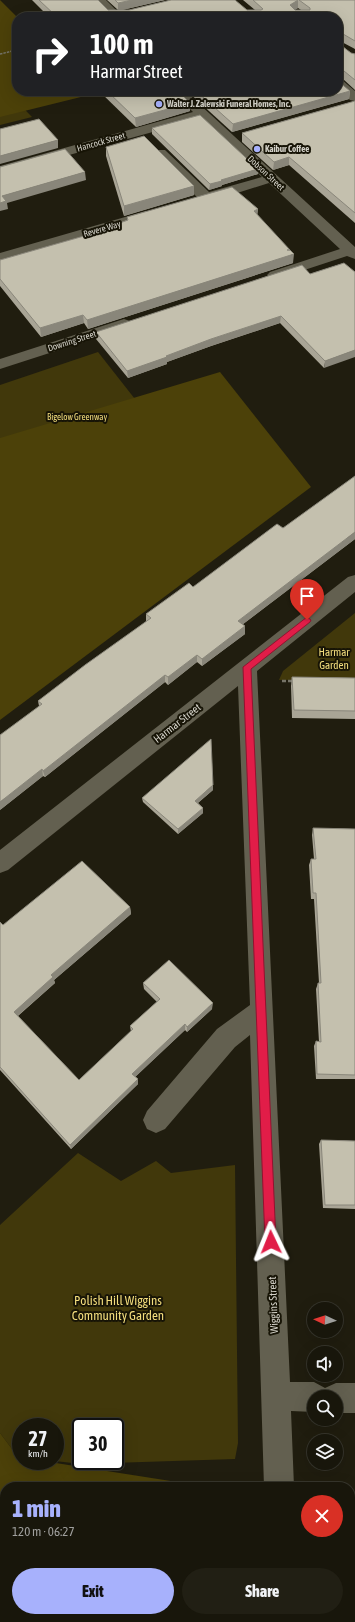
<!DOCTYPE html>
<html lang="en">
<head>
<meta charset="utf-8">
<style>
	body { margin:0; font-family:"Asap Condensed",sans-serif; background:#211f14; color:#f1f3f6; height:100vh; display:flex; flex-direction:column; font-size:15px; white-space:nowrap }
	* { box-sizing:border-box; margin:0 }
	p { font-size:13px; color:#9f9f9d }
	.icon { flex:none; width:22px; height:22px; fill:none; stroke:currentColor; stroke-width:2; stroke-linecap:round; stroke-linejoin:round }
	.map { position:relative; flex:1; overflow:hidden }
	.sheet { position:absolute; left:0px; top:1482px; width:355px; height:140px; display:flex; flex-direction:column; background:#18160b; border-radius:16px 16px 0 0; box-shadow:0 4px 16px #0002,0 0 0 1px #36352c }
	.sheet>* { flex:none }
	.top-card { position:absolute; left:12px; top:12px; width:331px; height:84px; border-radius:16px; box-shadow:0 4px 16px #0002,0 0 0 1px #36352c; background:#202124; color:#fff; overflow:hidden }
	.needle { width:26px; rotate:274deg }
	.buttons { position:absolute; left:307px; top:1302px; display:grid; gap:8px }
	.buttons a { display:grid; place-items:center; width:36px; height:36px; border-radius:50%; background:#18160b; box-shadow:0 4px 16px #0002,0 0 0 1px #36352c; font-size:20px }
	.speed { position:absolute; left:12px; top:1418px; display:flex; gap:8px; font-size:20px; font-weight:700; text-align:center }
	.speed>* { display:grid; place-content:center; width:52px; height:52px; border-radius:50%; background:#18160b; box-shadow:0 4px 16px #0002,0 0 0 1px #36352c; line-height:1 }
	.speed small { font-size:10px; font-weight:400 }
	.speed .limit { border:2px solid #111; border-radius:6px; background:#fff; color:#111 }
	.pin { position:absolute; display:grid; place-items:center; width:34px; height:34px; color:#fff; margin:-41px -17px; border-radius:50% 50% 50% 0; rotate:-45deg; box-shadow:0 0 4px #0007 }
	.pin .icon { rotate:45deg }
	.me { position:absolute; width:44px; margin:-22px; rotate:358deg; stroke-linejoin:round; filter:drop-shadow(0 0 3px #0008) }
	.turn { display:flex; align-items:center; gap:14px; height:84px; padding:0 12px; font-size:18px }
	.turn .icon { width:52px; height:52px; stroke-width:2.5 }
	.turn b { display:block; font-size:28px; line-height:34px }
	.round { display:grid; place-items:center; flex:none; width:42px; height:42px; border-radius:21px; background:#211f14 }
	.head { display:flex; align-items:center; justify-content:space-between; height:68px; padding:0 12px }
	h1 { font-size:24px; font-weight:800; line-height:30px; color:#a7b1fc }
	.button { display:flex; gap:8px; margin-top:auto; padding:8px 12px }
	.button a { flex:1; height:46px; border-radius:24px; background:#a7b1fc; color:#111; font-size:16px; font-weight:800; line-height:46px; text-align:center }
	.button a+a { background:#211f14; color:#f1f3f6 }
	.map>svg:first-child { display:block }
</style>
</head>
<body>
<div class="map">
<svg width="355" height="1622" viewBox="0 0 355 1622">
	<rect width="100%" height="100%" fill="#201d0f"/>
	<g fill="#41380b" fill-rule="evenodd">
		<polygon points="0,84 32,117 0,125"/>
		<polygon points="98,352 175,450 0,467 0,385"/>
		<polygon points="355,613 355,679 279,680 283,671"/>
		<path d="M78 1153 121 1181 156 1161 171 1173 235 1165 238 1443 235 1459 81 1464 55 1461V1427H21V1457H18L0 1433V1225ZM81 1427H115V1461H81Z"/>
	</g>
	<g fill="#4c4109">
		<polygon points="0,0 17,17 17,91 86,91 89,95 0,117"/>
		<polygon points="220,372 311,487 0,720 0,438"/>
		<polygon points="0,1433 18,1457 21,1458 21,1461 43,1461 209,1487 5,1487 5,1617 350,1617 350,1607 355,1615 355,1622 0,1622"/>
	</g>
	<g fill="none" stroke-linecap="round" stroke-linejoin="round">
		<polyline stroke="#757367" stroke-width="1.5" stroke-dasharray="2.5 1" stroke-linecap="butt" points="0,54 17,50"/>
		<polyline stroke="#757367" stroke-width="2.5" stroke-dasharray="4 2" stroke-linecap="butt" points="282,681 294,681"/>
		<g fill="#636050" fill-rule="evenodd">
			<polygon points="93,0 106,0 116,10 120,17 108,17"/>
			<polygon points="338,79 342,80 355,91 355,101 350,100 338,89"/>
			<polygon points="172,91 185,91 355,247 355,259 347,256 280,278 270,278 267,275 270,272 340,249 269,183 212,201 201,201 155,156 153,153 155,150 165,150 209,192 262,177 200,119 0,174 0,166 193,112"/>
			<polygon points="146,211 151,212 153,215 151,218 0,262 0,253"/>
			<polygon points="124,319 130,321 132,324 130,327 0,369 0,359"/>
			<polygon points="355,575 355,592 257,671 290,1382 314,1382 325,1388 336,1383 355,1383 355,1413 336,1413 336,1397 314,1397 314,1412 291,1411 294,1487 264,1487 250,1035 235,1047 165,1129 156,1133 147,1129 143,1120 147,1111 217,1029 250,1005 238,686 8,870 0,873 0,850 348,577"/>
		</g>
	</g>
	<g fill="#a9a596" fill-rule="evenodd">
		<path d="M32 0H98L108 10H118L107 0H165L122 10H255L243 0H355V49L338 40V17H49ZM298 8 301 10H294Z"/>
		<polygon points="338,42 338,43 351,53 355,54 355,90 343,79 338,78"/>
		<polygon points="99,91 178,91 190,103 190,111 136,127"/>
		<polygon points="187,91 350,91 349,99 232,132"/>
		<polygon points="355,101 355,223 289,165 273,170 242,142 242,133"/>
		<polygon points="152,128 258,174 222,185 222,186 209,190 152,134"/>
		<polygon points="106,147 194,195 124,216 106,156"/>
		<polygon points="258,209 257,215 289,250 293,263 88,329 84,323 41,337 0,286 0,260 117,227 117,224 127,220 127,217"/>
		<polygon points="344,263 324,368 280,323 211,346 167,362 167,364 128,378 96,339 96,332 310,274"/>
		<polygon points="283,528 355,539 243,624 245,634 202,666 197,662 168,685 165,682 45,777 43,776 0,810 39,706 38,701 146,622 146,614 193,587"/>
		<polygon points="292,677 355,678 355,719 292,718 291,686"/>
		<polygon points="213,790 198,803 203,808 203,813 178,834 143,802 142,798"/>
		<polygon points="313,828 355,829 355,1079 316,1079 314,1046 316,1041 319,1042 316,989 318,983 319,983 314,899 311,899 309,865 311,859 314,859 312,835"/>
		<polygon points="130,907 131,914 54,980 55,983 18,1016 79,1080 131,1032 130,1026 157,1002 144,989 143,983 212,1009 187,1032 185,1030 135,1077 138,1084 71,1149 0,1070 0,922 3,925"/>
		<polygon points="321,1140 355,1141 355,1209 323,1208 319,1144"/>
	</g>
	<g fill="#89867a">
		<polygon points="132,0 165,0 118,11 118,3"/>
		<polygon points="298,0 298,8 290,13 290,5"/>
		<polygon points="350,91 349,99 232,132 233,124"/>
		<polygon points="190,103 190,111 136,127 135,118"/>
		<polygon points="58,140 58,148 0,164 0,156"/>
		<polygon points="289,157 289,165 273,170 274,162"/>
		<polygon points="258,169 258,174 222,185 222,186 209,190 210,184 221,180"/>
		<polygon points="85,172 86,180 7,203 8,209 0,211 0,203 2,196"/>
		<polygon points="194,186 194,195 124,216 124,206"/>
		<polygon points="258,209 257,218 254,211"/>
		<polygon points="290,250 289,256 294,254 293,263 88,329 87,320"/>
		<polygon points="83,315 84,323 41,337 40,328"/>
		<polygon points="281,316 280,323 211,346 167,362 167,364 128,378 127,371 166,356 211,339"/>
		<polygon points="355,350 355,357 324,368 325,361"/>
		<polygon points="355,532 355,539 238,628 238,621"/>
		<polygon points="245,626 245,634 202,666 202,659"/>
		<polygon points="197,655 197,662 168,685 168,677"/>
		<polygon points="165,675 165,682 45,777 43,771"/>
		<polygon points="42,769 43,776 0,810 0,802"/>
		<polygon points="213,785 213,790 195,805 195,801"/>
		<polygon points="203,808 203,813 178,834 178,829"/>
		<polygon points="130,907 131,914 54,980 55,983 16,1017 14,1012 51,975"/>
		<polygon points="213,1003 212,1009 187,1032 187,1027"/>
		<polygon points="185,1024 185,1030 133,1079 132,1074"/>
		<polygon points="138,1079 138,1084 71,1149 70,1145"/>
	</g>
	<g fill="#c4c0ae" stroke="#89867a">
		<polygon points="39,0 98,0 108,10 129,10 171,0 235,0 247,10 261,10 263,9 253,0 298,0 290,5 295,10 310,10 310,8 299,0 355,0 355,41 338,31 338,17 57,17"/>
		<polygon points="115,0 132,0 118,3"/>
		<polygon points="338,42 338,43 351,53 355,54 355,80 344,71 338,70 338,71"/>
		<polygon points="338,81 350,91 233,124 196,91 338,91"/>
		<polygon points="107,91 178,91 190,103 135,118"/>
		<polygon points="355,101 355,213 289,157 274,162 242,133"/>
		<polygon points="200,115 258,169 221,180 222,181 210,184 152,128"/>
		<polygon points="39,119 58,140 0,156 0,129"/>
		<polygon points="144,136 194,186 124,206 106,147"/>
		<polygon points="65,149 85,172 2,196 6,201 0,203 0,167"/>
		<polygon points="232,187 258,209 254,211 290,250 287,250 290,250 294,254 87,320 83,315 40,328 0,279 0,260 119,226 117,224 128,220 127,217"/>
		<polygon points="344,263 355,272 355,350 325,361 281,316 211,339 166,356 167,357 127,371 96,332 302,265 310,274"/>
		<polygon points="355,476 355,532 238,621 245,626 202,659 197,655 168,677 165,675 43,771 42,769 0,802 0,735 42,704 38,701 85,665 151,618 146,614 189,583 193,587 277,524 283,528"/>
		<polygon points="292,677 355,678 355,711 294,710"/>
		<polygon points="211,739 213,785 195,801 203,808 178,829 142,798"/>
		<polygon points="313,828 355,829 355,1075 317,1074 316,1041 321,1042 318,983 321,983 316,893 313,893 311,859 316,859"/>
		<polygon points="82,861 130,907 51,975 53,977 14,1012 79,1080 133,1029 130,1026 160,999 143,983 169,960 213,1003 187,1027 185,1024 132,1074 138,1079 70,1145 0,1067 0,922 3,925"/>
		<polygon points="321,1140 355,1141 355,1205 325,1205"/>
	</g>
	<polygon fill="#e11d48" stroke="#92132f" points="307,617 311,620 310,622 251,669 276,1242 275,1246 271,1248 267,1246 265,1242 243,667"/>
	<g fill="#a7b1fc" stroke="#171406" stroke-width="1.5">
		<circle cx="159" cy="104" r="4"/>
		<circle cx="257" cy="149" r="4"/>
	</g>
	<g text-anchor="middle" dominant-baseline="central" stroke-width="4" stroke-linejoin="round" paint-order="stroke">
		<g font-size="9" font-weight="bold" fill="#d5d3ca" stroke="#171406" text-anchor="start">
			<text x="167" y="104">Walter J. Zalewski Funeral Homes, Inc.</text>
			<text x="265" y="149">Kaibur Coffee</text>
		</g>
		<g font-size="9" fill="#d5d3ca" stroke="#171406">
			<text transform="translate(101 142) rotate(-16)">Hancock Street</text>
			<text transform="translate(266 173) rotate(43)">Dobson Street</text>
			<text transform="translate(102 229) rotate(-16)">Revere Way</text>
			<text transform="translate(72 341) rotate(-18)">Downing Street</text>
		</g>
		<g font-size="9" fill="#f3dd7d" stroke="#171406">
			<text x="77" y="417">Bigelow Greenway</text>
		</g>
		<g font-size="11" fill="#f3dd7d" stroke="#171406">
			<text x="334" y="652">Harmar<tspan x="334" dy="13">Garden</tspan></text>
		</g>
		<g font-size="11" fill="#d5d3ca" stroke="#171406">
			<text transform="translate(177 723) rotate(-38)">Harmar Street</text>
			<text transform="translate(273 1305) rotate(-92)">Wiggins Street</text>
		</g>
		<g font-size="13" fill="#f3dd7d" stroke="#171406">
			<text x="118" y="1300">Polish Hill Wiggins<tspan x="118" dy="15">Community Garden</tspan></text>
		</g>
	</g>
</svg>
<div class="buttons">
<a><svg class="needle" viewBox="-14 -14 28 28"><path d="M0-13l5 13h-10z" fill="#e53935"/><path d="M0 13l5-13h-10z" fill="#9f9f9d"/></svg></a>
<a><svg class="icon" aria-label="sound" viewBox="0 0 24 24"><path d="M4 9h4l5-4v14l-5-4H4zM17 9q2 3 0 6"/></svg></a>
<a><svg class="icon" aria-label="search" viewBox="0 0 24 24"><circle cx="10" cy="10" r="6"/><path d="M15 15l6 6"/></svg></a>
<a><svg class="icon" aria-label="layers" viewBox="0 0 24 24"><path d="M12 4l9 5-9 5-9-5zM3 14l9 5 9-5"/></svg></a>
</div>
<div class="speed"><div>27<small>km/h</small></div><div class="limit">30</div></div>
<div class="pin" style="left:307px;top:620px;background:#d93025"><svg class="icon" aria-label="arrive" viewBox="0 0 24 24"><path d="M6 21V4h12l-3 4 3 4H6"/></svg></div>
<svg class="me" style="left:271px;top:1242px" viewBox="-20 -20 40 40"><path d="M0-17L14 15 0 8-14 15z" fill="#e11d48" stroke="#fff" stroke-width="4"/></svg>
<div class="top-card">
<div class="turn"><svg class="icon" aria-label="right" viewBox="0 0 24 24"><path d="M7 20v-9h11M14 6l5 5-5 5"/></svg><div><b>100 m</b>Harmar Street</div></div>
</div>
<section class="sheet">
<div class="head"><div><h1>1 min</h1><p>120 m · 06:27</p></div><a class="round" style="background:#d93025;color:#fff"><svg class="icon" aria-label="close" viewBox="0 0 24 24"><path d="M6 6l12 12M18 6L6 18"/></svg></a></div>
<div class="button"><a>Exit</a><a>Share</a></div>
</section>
</div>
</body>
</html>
